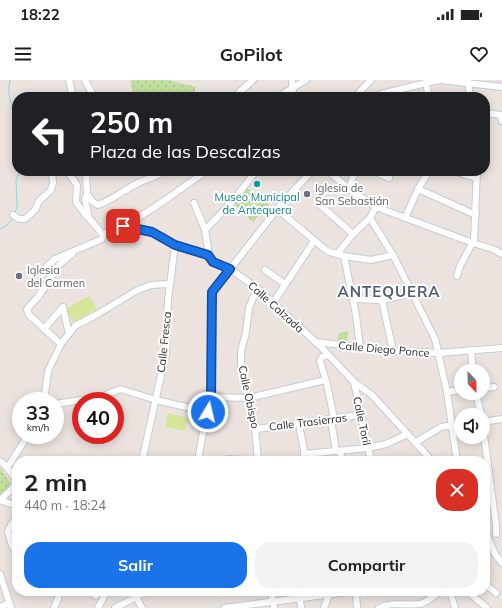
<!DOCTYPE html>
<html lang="es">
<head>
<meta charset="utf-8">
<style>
	body { margin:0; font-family:Mulish,sans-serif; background:#f2f2f2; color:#202124; height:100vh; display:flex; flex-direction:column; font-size:15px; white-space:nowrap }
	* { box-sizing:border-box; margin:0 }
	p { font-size:13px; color:#757577 }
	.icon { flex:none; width:22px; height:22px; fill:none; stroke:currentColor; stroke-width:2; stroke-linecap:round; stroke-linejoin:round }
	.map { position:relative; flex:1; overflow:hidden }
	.side { position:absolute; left:12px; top:376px; width:478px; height:140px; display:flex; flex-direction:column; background:#fff; border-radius:16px; box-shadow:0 2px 10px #0003 }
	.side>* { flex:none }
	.banner { position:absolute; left:12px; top:12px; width:478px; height:84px; border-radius:16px; box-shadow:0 2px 10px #0003; background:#202124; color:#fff; overflow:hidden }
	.needle { width:26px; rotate:158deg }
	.controls { position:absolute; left:454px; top:284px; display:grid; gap:8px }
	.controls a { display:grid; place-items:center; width:36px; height:36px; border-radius:50%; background:#fff; box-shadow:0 2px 10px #0003; font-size:20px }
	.speed { position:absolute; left:12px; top:312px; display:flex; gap:8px; font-size:20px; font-weight:700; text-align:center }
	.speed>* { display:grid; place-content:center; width:52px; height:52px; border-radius:50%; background:#fff; box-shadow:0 2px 10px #0003; line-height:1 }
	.speed small { font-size:10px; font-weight:400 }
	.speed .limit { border:6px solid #d22; background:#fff; color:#111 }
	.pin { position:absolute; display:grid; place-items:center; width:34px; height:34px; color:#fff; margin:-17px; border-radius:8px; box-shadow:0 2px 6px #0006 }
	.me { position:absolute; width:44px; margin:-22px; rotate:9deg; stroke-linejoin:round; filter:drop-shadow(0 0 3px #0008) }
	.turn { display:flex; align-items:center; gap:14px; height:84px; padding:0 12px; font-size:18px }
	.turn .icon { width:52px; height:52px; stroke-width:2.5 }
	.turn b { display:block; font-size:28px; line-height:34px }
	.round { display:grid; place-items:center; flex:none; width:42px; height:42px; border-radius:16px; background:#f2f2f2 }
	.head { display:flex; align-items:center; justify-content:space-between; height:68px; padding:0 12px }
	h1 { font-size:24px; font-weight:700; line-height:30px }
	.button { display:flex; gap:8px; margin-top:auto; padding:8px 12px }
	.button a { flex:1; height:46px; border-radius:16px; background:#1a73e8; color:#fff; font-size:16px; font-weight:700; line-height:46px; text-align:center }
	.button a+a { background:#f2f2f2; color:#202124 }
	.status { display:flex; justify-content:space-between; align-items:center; height:28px; padding:0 20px; background:#fff; direction:ltr }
	.status svg { height:11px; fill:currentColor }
	header { display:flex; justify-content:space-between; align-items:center; height:52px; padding:0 12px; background:#fff; font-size:18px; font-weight:700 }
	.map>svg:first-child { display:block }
</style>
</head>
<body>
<div class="status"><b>18:22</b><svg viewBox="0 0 49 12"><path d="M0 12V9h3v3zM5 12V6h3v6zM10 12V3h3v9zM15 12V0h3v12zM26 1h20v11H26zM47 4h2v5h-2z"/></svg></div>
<header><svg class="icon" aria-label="menu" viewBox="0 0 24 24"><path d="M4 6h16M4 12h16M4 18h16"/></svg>GoPilot<svg class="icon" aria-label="heart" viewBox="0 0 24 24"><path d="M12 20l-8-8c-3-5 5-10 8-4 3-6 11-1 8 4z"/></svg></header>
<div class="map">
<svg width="502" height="528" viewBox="0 0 502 528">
	<defs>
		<pattern id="grass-dots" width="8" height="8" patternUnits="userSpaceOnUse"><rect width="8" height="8" fill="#c1df9e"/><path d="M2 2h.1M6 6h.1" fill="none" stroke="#a6c088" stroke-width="1.8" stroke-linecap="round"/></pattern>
	</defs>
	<rect width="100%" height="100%" fill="#ece3de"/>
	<g fill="url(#grass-dots)">
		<polygon points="131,0 168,0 196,7 192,17 134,17 131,6"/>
		<polygon points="244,106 270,123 253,142 232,122"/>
		<polygon points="0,387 10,403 8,408 0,416"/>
	</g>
	<polygon fill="#c1df9e" points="348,251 347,265 336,265 339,253"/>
	<g fill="#d5e69b">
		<polygon points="89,216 97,229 73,242 66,229"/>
		<polygon points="168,333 188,338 185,351 165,347"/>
	</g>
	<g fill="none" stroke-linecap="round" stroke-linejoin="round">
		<g stroke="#78e0e7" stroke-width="1">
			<path d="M10 0C6 15 12 25 17 39"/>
			<polyline points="15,133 17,127 16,100 20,91"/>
			<polyline points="0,149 7,145 13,138"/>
		</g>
		<defs>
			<g id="minor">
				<polyline points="69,0 73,17"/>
				<polyline points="85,0 94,17"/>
				<polyline points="292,0 293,17"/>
				<polyline points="468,0 470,17"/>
				<polyline points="426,3 429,17"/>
				<polyline points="234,17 253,0"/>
				<polyline points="278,17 306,0"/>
				<polyline points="355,17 371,0"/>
				<polyline points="380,17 381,14 426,3 440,0 502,7"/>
				<polyline points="485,33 501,35 502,41"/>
				<polyline points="67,91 77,105 76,122 87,137"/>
				<polyline points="86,91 87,114 85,119 89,138 103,155"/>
				<polyline points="328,91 349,109 376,127 473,163 493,169 502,174"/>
				<polyline points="374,91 389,98 390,91"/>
				<polyline points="453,91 476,98"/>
				<polyline points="349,109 355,91"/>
				<polyline points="418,109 476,135"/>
				<path d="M87 114 93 122 98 125C112 120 123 111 136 104 146 99 156 97 165 91"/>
				<polyline points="194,123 205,150 209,175 211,180 230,189 257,208 321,267 354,302 372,315 432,381"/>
				<polyline points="320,125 353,154"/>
				<polyline points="376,127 372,134 370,138 393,175 435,259 447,312 457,381"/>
				<polyline points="277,129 327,171 344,176 371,180 393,175"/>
				<polyline points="13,135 19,139 25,139 35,130 39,121 51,110 53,103 52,91"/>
				<polyline points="405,138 418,109 429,91"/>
				<path d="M123 146C153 131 179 109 207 91"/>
				<polyline points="205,150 232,122 256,91"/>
				<polyline points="337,174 353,154 370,138"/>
				<polyline points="344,176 356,235 360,268"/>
				<polyline points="47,186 55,179 102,159 104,154 120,146 127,146 152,152 162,156 175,165 209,175"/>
				<polyline points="265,190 285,204"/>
				<polyline points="457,196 460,186 474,160 477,91"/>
				<polyline points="257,208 249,228 246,252 241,271 241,283 245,305 255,346 258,381"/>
				<polyline points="353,219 382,220 413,213"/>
				<polyline points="382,220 393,271"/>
				<polyline points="273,223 314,161"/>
				<polyline points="63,227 69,254"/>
				<polyline points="44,249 63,227"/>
				<polyline points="316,262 393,271 439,273 502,268"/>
				<polyline points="61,264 29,235 27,229 38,217 59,185 72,174"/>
				<polyline points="471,270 473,291"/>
				<polyline points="328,275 322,277 320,281 327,304 334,339"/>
				<polyline points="354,302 371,381"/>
				<polyline points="483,308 494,307"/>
				<polyline points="447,312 461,310"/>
				<polyline points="476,313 481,335"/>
				<polyline points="211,317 249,318 325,300"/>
				<polyline points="44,321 48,291 61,264 75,246 96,235 136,211 151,205 170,204"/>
				<polyline points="55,324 101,317 120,309 156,320 208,332"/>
				<polyline points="331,340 336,371"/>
				<polyline points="483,342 502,339"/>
				<polyline points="299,344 306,381"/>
				<polyline points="483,348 496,446 496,454"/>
				<polyline points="256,349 360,335"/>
				<polyline points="416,362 441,347 461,344"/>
				<polyline points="340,371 342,381"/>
				<polyline points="304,374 368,368 386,364 408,354"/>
				<path d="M0 381C8 386 10 394 17 399"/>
				<polyline points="142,381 166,273 168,220 175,165"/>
				<polyline points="198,381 202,358 211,317 212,212 282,123 312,91"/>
				<polyline points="228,381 228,379 258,381"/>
				<polyline points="8,387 28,355"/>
				<polyline points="0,420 17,404"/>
				<polyline points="0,420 17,426"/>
				<polyline points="17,444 13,442 8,451 12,466 17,472"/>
				<polyline points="485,451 495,474 502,483"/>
				<polyline points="0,494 11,528"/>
				<polyline points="485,504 496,513"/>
				<polyline points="89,511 96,516"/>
				<polyline points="271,511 274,528"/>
				<polyline points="299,511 301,528"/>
				<polyline points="356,511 357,528"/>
				<polyline points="450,511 455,528"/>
				<polyline points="467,511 487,528"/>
				<polyline points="136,517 142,528"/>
				<polyline points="0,527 10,523"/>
				<polyline points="54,528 59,516 57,511"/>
				<polyline points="98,528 107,511"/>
				<polyline points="115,528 148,511"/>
				<polyline points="224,528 355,511"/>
				<polyline points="324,528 329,514 329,511"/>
				<path d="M379 528C393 521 405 526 419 524 427 523 434 515 441 511"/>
			</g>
		</defs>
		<use href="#minor" stroke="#c6ccd4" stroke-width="8"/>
		<use href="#minor" stroke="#fff" stroke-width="6"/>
	</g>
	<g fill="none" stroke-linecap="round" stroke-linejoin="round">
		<defs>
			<polyline id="route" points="123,146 152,152 175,165 208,175 213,182 230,189 212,212 211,317 208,332"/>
		</defs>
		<use href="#route" stroke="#114b97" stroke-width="10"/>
		<use href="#route" stroke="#1a73e8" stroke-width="7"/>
	</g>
	<circle fill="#0f9aa8" stroke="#fff" stroke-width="1.5" cx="257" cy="104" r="4"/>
	<g fill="#6b7280" stroke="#fff" stroke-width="1.5">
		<circle cx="307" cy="114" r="4"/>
		<circle cx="19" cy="196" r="4"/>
	</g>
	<g text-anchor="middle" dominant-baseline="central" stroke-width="4" stroke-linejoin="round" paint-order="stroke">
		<g font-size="11" fill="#5b616d" stroke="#fff" text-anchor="start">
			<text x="315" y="108">Iglesia de<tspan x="315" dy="13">San Sebastián</tspan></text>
			<text x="27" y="190">Iglesia<tspan x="27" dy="13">del Carmen</tspan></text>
		</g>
		<g font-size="11" fill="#0d838f" stroke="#fff">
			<text x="257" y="117">Museo Municipal<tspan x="257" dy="13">de Antequera</tspan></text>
		</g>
		<g font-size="11" fill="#2b2b2b" stroke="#fff">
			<text transform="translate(276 227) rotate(42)">Calle Calzada</text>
			<text transform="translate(164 262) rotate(-84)">Calle Fresca</text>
			<text transform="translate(384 269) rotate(5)">Calle Diego Ponce</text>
			<text transform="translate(249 317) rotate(78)">Calle Obispo</text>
			<text transform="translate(362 341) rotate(78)">Calle Toril</text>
			<text transform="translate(308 342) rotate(-7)">Calle Trasierras</text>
		</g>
		<g font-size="15" font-weight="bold" letter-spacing="1" fill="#4e5f79" stroke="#fff">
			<text x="389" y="211">ANTEQUERA</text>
		</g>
	</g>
</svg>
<div class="controls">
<a><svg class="needle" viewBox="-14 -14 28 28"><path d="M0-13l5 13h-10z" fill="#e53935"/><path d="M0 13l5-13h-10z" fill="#757577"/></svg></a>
<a><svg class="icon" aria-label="sound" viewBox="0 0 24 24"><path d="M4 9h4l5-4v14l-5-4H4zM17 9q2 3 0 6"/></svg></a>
</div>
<div class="speed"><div>33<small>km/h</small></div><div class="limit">40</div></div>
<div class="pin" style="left:123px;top:146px;background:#d93025"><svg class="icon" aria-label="arrive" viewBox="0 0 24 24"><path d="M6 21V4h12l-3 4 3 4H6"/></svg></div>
<svg class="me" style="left:208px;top:332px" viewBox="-20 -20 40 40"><circle r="17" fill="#1a73e8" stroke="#fff" stroke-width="3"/><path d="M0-11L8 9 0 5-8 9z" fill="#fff"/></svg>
<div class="banner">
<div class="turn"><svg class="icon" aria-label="left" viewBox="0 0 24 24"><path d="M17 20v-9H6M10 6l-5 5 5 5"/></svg><div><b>250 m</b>Plaza de las Descalzas</div></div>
</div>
<section class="side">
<div class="head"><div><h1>2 min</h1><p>440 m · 18:24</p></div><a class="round" style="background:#d93025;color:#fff"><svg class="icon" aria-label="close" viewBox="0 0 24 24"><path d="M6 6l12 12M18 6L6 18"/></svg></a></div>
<div class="button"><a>Salir</a><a>Compartir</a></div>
</section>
</div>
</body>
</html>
